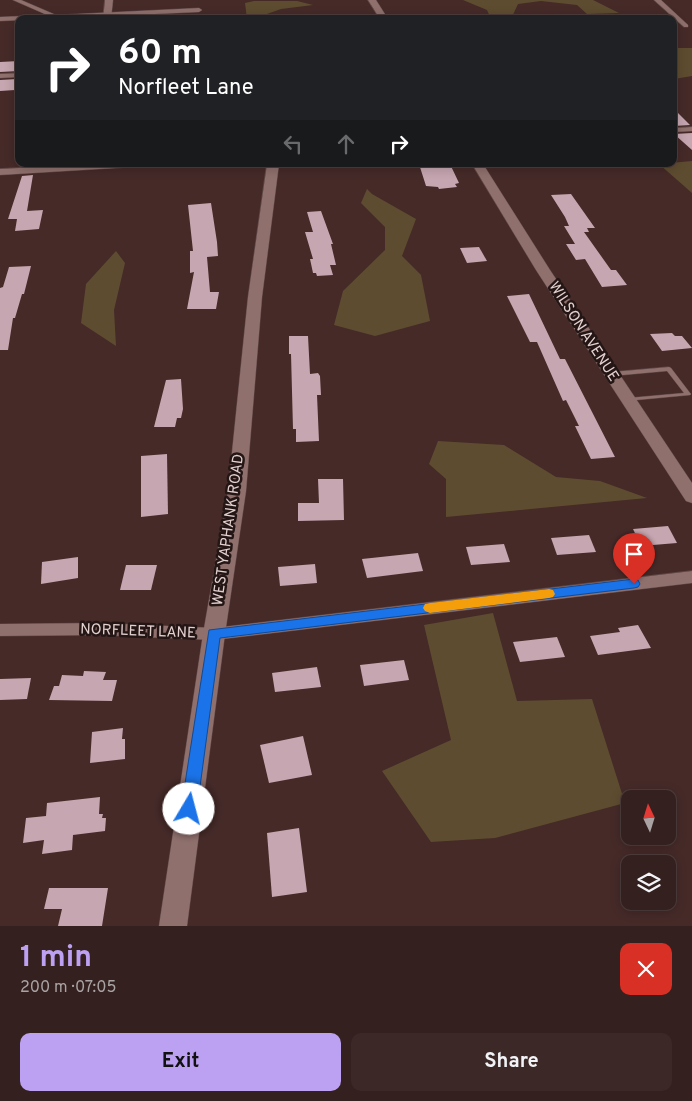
<!DOCTYPE html>
<html lang="en">
<head>
<meta charset="utf-8">
<style>
	body { margin:0; font-family:Overpass,sans-serif; background:#3c2827; color:#f1f3f6; height:100vh; display:flex; flex-direction:column; font-size:19px; white-space:nowrap }
	* { box-sizing:border-box; margin:0 }
	p { font-size:16px; color:#a9a3a4 }
	.icon { flex:none; width:28px; height:28px; fill:none; stroke:currentColor; stroke-width:2; stroke-linecap:round; stroke-linejoin:round }
	.map { position:relative; height:926px; overflow:hidden }
	.details { display:flex; flex-direction:column; background:#34201e; flex:1 }
	.details>* { flex:none }
	.banner { position:absolute; left:15px; top:15px; width:662px; height:152px; border-radius:10px; box-shadow:0 2px 12px #0003,0 0 0 1px #4e3e3c; background:#202124; color:#fff; overflow:hidden }
	.needle { width:32px; rotate:356deg }
	.tools { position:absolute; left:621px; top:790px; display:grid; gap:10px }
	.tools a { display:grid; place-items:center; width:55px; height:55px; border-radius:10px; background:#34201e; box-shadow:0 2px 12px #0003,0 0 0 1px #4e3e3c; font-size:25px }
	.pin { position:absolute; display:grid; place-items:center; width:42px; height:42px; color:#fff; margin:-51px -21px; border-radius:50% 50% 50% 0; rotate:-45deg; box-shadow:0 0 5px #0007 }
	.pin .icon { rotate:45deg }
	.me { position:absolute; width:55px; margin:-28px; rotate:8deg; stroke-linejoin:round; filter:drop-shadow(0 0 4px #0008) }
	.turn { display:flex; align-items:center; gap:18px; height:105px; padding:0 20px; font-size:22px }
	.turn .icon { width:65px; height:65px; stroke-width:2.5 }
	.turn b { display:block; font-size:35px; line-height:42px }
	.lanes { display:flex; align-items:center; height:48px; padding:0 20px; background:#0003; justify-content:center; gap:25px; direction:ltr }
	.lanes .off { opacity:.35 }
	.round { display:grid; place-items:center; flex:none; width:52px; height:52px; border-radius:10px; background:#3c2827 }
	.head { display:flex; align-items:center; justify-content:space-between; height:85px; padding:0 20px }
	h1 { font-size:30px; font-weight:700; line-height:38px; color:#bca0f2 }
	.cta { display:flex; gap:10px; margin-top:auto; padding:10px 20px }
	.cta a { flex:1; height:58px; border-radius:10px; background:#bca0f2; color:#111; font-size:20px; font-weight:700; line-height:58px; text-align:center }
	.cta a+a { background:#3c2827; color:#f1f3f6 }
	.map>svg:first-child { display:block }
</style>
</head>
<body>
<div class="map">
<svg width="692" height="926" viewBox="0 0 692 926">
	<rect width="100%" height="100%" fill="#452a28"/>
	<g fill="#5e4c30">
		<polygon points="463,0 593,0 619,13 587,14 577,5 541,1 518,4 511,19 491,19 487,10"/>
		<polygon points="254,1 297,1 313,5 281,9 267,14 271,19 247,19 245,3"/>
		<polygon points="674,48 692,48 692,76 674,79"/>
		<polygon points="692,161 692,193 659,164"/>
		<polygon points="367,189 372,194 416,219 402,256 421,275 430,321 375,336 334,325 343,291 385,250 385,227 361,203"/>
		<polygon points="116,251 125,263 114,310 116,346 81,323 86,284"/>
		<polygon points="438,441 504,445 556,477 600,481 647,498 446,517 446,479 429,464"/>
		<polygon points="493,613 517,701 592,699 625,803 495,838 431,842 382,771 451,740 424,625"/>
	</g>
	<g fill="#c6a6b0">
		<polygon points="19,61 19,71 0,72 0,62"/>
		<polygon points="17,79 15,90 0,91 0,80"/>
		<polygon points="674,109 690,125 674,126"/>
		<polygon points="692,133 692,150 674,134"/>
		<polygon points="419,164 450,164 459,183 455,184 457,187 439,189 438,187 426,186"/>
		<polygon points="33,175 27,211 43,210 39,229 15,231 17,219 8,219 22,176"/>
		<polygon points="571,194 595,228 587,228 589,232 584,232 611,270 616,270 627,285 602,287 585,259 576,260 566,244 575,244 564,226 569,226 565,217 551,195"/>
		<polygon points="211,203 217,242 218,256 207,257 210,292 219,292 216,309 187,309 194,272 190,273 190,251 193,251 188,205"/>
		<polygon points="321,211 333,244 331,244 336,265 330,265 333,275 317,276 316,273 313,273 310,259 313,259 305,232 313,232 307,212"/>
		<polygon points="479,247 487,261 467,263 460,248"/>
		<polygon points="31,266 24,294 22,294 15,318 13,318 8,350 0,350 0,288 3,287 9,267"/>
		<polygon points="529,294 560,359 565,359 615,457 591,459 575,426 579,426 566,400 563,401 537,342 530,342 507,296"/>
		<polygon points="672,333 675,336 682,336 692,348 662,351 650,334"/>
		<polygon points="289,336 308,336 310,374 318,373 320,376 321,395 317,395 319,441 296,442 296,429 293,429 291,354 289,354"/>
		<polygon points="181,379 183,409 181,418 177,418 175,427 154,427 166,380"/>
		<polygon points="167,454 168,514 141,517 141,456"/>
		<polygon points="318,479 343,479 344,520 298,521 298,503 319,503"/>
		<polygon points="668,526 677,543 641,546 633,529"/>
		<polygon points="589,535 596,552 557,555 551,538"/>
		<polygon points="504,544 510,562 471,565 466,547"/>
		<polygon points="418,553 423,571 367,578 362,559"/>
		<polygon points="78,557 78,578 41,584 42,562"/>
		<polygon points="315,564 317,583 280,586 278,567"/>
		<polygon points="126,565 157,565 151,590 120,590"/>
		<polygon points="638,625 651,648 598,655 590,636 620,632 618,628"/>
		<polygon points="557,637 565,657 520,662 513,642"/>
		<polygon points="404,660 409,680 364,686 360,665"/>
		<polygon points="317,667 321,687 275,692 272,673"/>
		<polygon points="84,671 106,672 103,680 117,680 112,701 49,700 54,686 59,686 62,675 83,676"/>
		<polygon points="31,678 27,699 0,700 0,679"/>
		<polygon points="123,728 122,739 125,739 125,759 90,763 92,732"/>
		<polygon points="303,736 312,775 269,783 260,745"/>
		<polygon points="100,797 99,814 103,814 102,818 106,818 105,831 73,835 72,850 42,854 44,840 23,843 26,818 46,816 47,803"/>
		<polygon points="299,828 307,892 272,897 267,833"/>
		<polygon points="49,888 108,888 102,926 58,926 62,909 44,909"/>
	</g>
	<g fill="none" stroke-linecap="round" stroke-linejoin="round">
		<defs>
			<polygon id="service" points="669,367 671,368 690,393 691,394 690,395 626,401 625,400 626,399 628,398 684,393 667,371 612,376 609,374 612,372"/>
			<g id="minor">
				<polygon points="13,0 21,0 56,15 199,8 202,10 199,12 0,21 0,17 47,15"/>
				<polygon points="654,0 661,0 688,25 688,27 684,27"/>
				<polygon points="19,73 19,77 0,78 0,74"/>
				<polygon points="692,127 692,131 674,132 674,128"/>
				<polygon points="92,164 136,164 132,167 0,175 0,169"/>
				<polygon points="692,571 692,583 214,640 99,635 0,636 0,624 99,623 214,628"/>
			</g>
			<g id="tertiary">
				<polygon points="105,0 113,0 111,19 103,19"/>
				<polygon points="368,0 376,0 388,19 380,19"/>
				<polygon points="267,164 279,164 262,297 246,491 225,634 187,926 159,926 203,634 228,491 248,297"/>
				<polygon points="472,164 483,164 550,270 692,483 692,503 686,501 536,270"/>
			</g>
		</defs>
		<use href="#service" stroke="#5e4746" stroke-width="1"/>
		<use href="#minor" stroke="#5e4746" stroke-width="1"/>
		<use href="#tertiary" stroke="#5e4746" stroke-width="1"/>
		<use href="#service" fill="#8f706d" fill-rule="evenodd"/>
		<use href="#minor" fill="#8f706d" fill-rule="evenodd"/>
		<use href="#tertiary" fill="#8f706d" fill-rule="evenodd"/>
	</g>
	<polygon fill="#1a73e8" stroke="#114b97" points="634,579 638,580 640,584 638,587 634,588 220,638 197,809 195,814 189,816 183,814 181,809 209,630"/>
	<polygon fill="#f59e0b" points="549,589 553,590 555,594 553,597 549,598 430,613 425,611 423,608 425,604 430,603"/>
	<g text-anchor="middle" dominant-baseline="central" stroke-width="5" stroke-linejoin="round" paint-order="stroke">
		<g font-size="15" fill="#e3d1d0" stroke="#231615">
			<text transform="translate(583 332) rotate(57)">WILSON AVENUE</text>
			<text transform="translate(229 530) rotate(-82)">WEST YAPHANK ROAD</text>
			<text transform="translate(138 632) rotate(2)">NORFLEET LANE</text>
		</g>
	</g>
</svg>
<div class="tools">
<a><svg class="needle" viewBox="-14 -14 28 28"><path d="M0-13l5 13h-10z" fill="#e53935"/><path d="M0 13l5-13h-10z" fill="#a9a3a4"/></svg></a>
<a><svg class="icon" aria-label="layers" viewBox="0 0 24 24"><path d="M12 4l9 5-9 5-9-5zM3 14l9 5 9-5"/></svg></a>
</div>
<div class="pin" style="left:634px;top:584px;background:#d93025"><svg class="icon" aria-label="arrive" viewBox="0 0 24 24"><path d="M6 21V4h12l-3 4 3 4H6"/></svg></div>
<svg class="me" style="left:189px;top:809px" viewBox="-20 -20 40 40"><circle r="19" fill="#fff"/><path d="M0-13L10 11 0 6-10 11z" fill="#1a73e8"/></svg>
<div class="banner">
<div class="turn"><svg class="icon" aria-label="right" viewBox="0 0 24 24"><path d="M7 20v-9h11M14 6l5 5-5 5"/></svg><div><b>60 m</b>Norfleet Lane</div></div>
<div class="lanes"><svg class="icon off" aria-label="left" viewBox="0 0 24 24"><path d="M17 20v-9H6M10 6l-5 5 5 5"/></svg><svg class="icon off" aria-label="ahead" viewBox="0 0 24 24"><path d="M12 20V5M6 11l6-6 6 6"/></svg><svg class="icon" aria-label="right" viewBox="0 0 24 24"><path d="M7 20v-9h11M14 6l5 5-5 5"/></svg></div>
</div>
</div>
<section class="details">
<div class="head"><div><h1>1 min</h1><p>200 m · 07:05</p></div><a class="round" style="background:#d93025;color:#fff"><svg class="icon" aria-label="close" viewBox="0 0 24 24"><path d="M6 6l12 12M18 6L6 18"/></svg></a></div>
<div class="cta"><a>Exit</a><a>Share</a></div>
</section>
</body>
</html>
